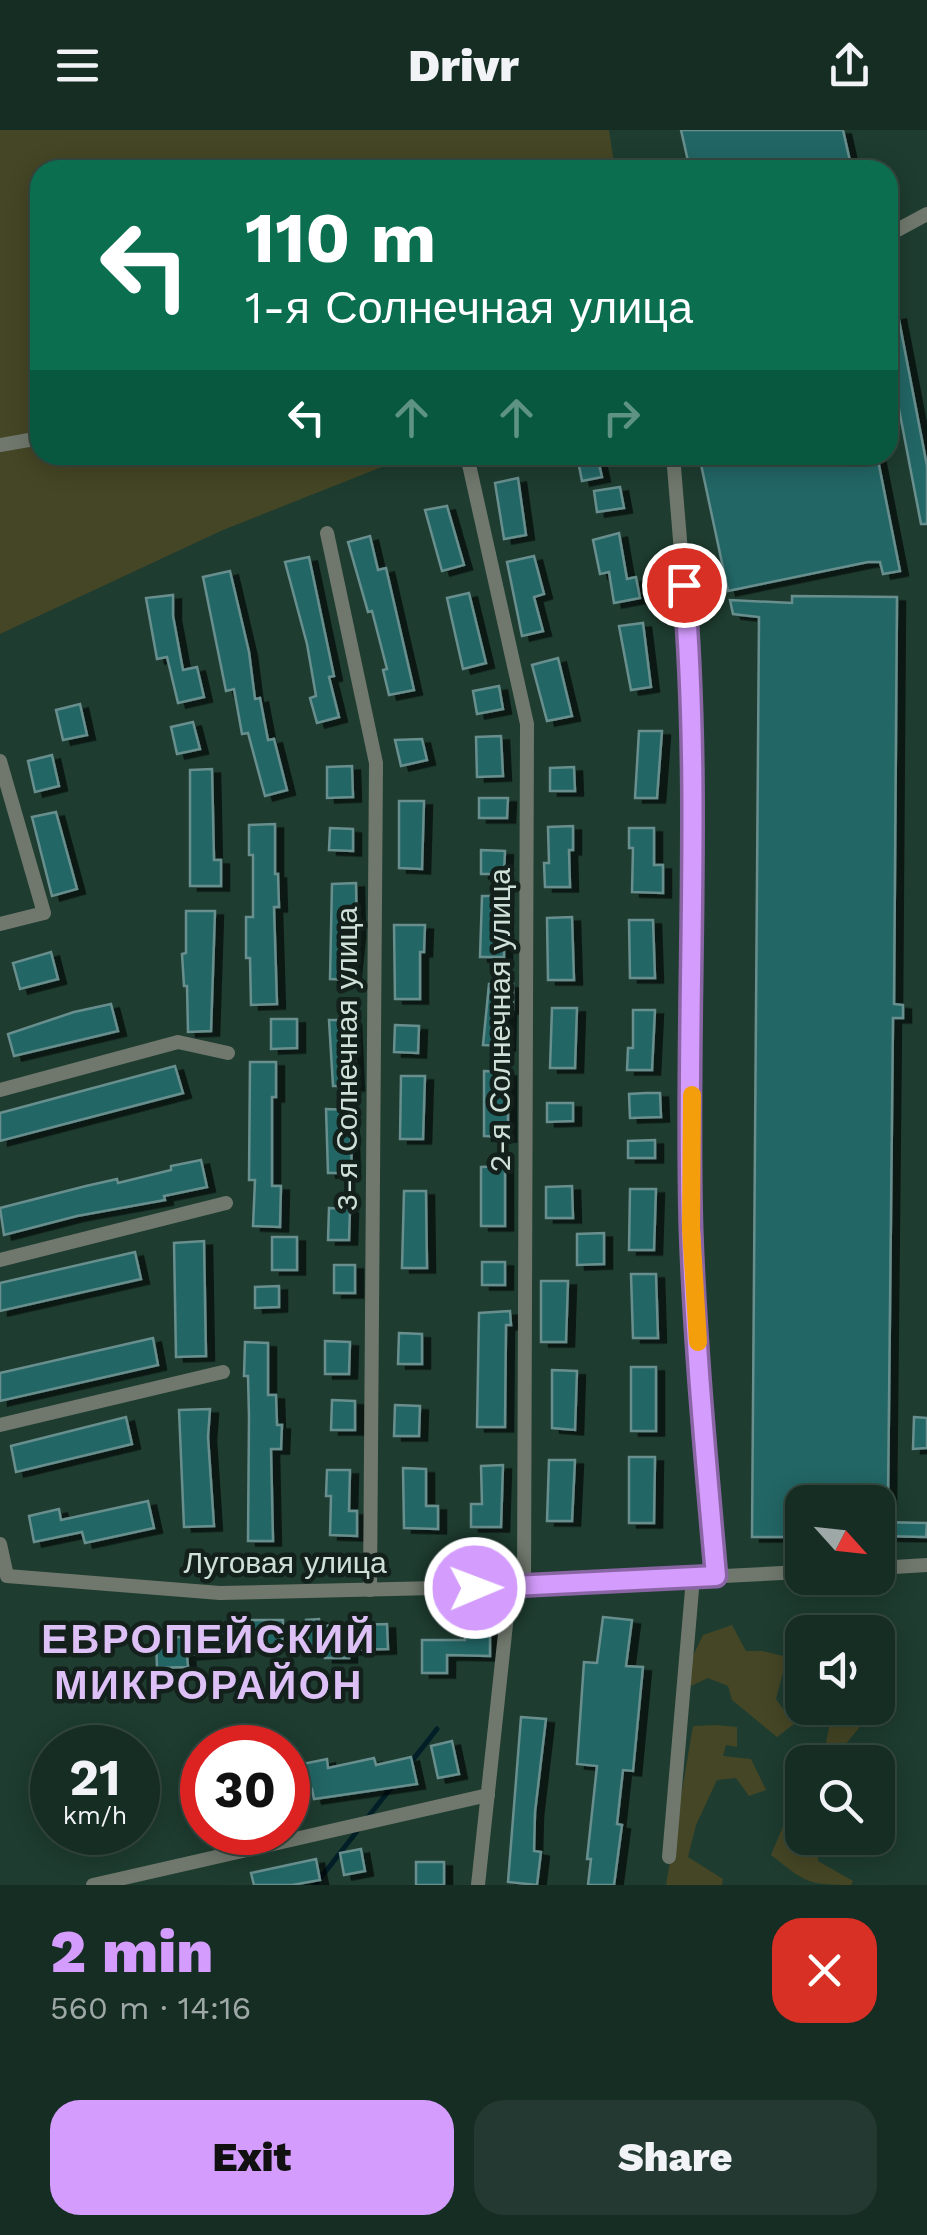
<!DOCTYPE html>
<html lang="en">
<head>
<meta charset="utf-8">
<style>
	body { margin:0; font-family:"Work Sans",sans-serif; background:#233931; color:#f1f3f6; height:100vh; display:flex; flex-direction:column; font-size:38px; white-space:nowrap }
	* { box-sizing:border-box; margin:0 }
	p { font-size:32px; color:#9ea8a6 }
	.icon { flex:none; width:55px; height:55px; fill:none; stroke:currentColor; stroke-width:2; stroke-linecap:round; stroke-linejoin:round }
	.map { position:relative; height:1755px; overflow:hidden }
	.panel { display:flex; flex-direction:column; background:#162d24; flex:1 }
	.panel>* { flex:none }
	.guide { position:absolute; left:30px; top:30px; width:868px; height:305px; border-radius:30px; box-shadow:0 5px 25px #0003,0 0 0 2px #354941; background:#0b6e4f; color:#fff; overflow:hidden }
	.needle { width:65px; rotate:117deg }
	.buttons { position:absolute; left:785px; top:1355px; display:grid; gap:20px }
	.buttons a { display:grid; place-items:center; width:110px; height:110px; border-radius:20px; background:#162d24; box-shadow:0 5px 25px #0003,0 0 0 2px #354941; font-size:50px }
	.speed { position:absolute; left:30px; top:1595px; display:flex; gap:20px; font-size:50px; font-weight:700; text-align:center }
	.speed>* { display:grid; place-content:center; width:130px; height:130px; border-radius:50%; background:#162d24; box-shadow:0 5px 25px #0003,0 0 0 2px #354941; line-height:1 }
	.speed small { font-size:25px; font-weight:400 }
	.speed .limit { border:15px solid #d22; background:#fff; color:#111 }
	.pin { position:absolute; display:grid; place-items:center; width:85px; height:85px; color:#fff; margin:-42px; border:5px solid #fff; border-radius:50%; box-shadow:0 2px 10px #0007 }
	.me { position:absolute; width:110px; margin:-55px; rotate:89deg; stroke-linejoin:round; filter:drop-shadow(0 0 8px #0008) }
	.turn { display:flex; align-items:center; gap:35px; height:210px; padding:0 50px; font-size:45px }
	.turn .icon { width:130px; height:130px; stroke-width:2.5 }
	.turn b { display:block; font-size:70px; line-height:85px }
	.lanes { display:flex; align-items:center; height:95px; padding:0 50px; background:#0003; justify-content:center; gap:50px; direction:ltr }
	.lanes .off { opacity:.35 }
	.round { display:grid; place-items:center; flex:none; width:105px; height:105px; border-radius:30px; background:#233931 }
	.headline { display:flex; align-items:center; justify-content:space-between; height:170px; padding:0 50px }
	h1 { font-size:60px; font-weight:800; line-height:75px; color:#d39cfd }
	.button { display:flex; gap:20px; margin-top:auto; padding:20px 50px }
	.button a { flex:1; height:115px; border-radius:30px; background:#d39cfd; color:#111; font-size:40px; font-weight:800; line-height:115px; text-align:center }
	.button a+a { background:#233931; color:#f1f3f6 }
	header { display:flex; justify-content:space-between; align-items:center; height:130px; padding:0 50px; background:#162d24; font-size:45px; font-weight:800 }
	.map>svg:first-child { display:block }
</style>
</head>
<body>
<header><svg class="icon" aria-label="menu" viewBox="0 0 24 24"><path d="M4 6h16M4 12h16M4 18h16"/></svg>Drivr<svg class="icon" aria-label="share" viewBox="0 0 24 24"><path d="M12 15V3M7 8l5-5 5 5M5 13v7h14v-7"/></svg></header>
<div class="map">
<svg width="927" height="1755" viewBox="0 0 927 1755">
	<defs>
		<filter id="shadow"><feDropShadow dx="8" dy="4.5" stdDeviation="0" flood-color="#0009"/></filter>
	</defs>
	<rect width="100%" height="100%" fill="#1e3c30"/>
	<g fill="#454625">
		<polygon points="0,0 609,0 615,40 40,40 40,325 412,325 223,400 0,504"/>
		<polygon points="732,1495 746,1521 763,1521 787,1527 776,1569 794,1594 777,1607 732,1570 728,1556 708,1548 691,1556 690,1532 703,1505"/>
		<polygon points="833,1578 865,1578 859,1598 844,1616 847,1632 822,1632"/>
		<polygon points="716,1595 737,1597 737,1617 726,1615 723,1626 751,1629 766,1660 749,1666 736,1648 717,1650 696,1695 688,1727 723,1749 722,1755 666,1755 693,1596"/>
		<path d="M802 1651V1708H851L848 1713 819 1711 818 1731 853 1751 851 1755C807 1755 805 1752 771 1725Z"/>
	</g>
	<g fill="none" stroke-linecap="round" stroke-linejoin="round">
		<g stroke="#021f28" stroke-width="5">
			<polyline points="408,1636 437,1599"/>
			<polyline points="368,1687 395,1653"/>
			<polyline points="315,1755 358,1700"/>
		</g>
	</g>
	<g fill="#246665" stroke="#688f8e" stroke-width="2.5" filter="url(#shadow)">
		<polygon points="681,0 843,0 852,40 690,40"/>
		<polygon points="898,185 927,336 927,394 921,394 888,222 888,187"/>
		<polygon points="583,325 597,325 602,347 582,351 577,326"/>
		<polygon points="699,325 877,325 900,441 883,444 880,432 868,432 728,461"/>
		<polygon points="518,348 526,405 504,409 495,353"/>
		<polygon points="620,357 624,378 597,382 594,361"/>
		<polygon points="447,376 464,435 442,441 425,380"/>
		<polygon points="619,403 627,449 636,447 640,468 614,473 609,442 600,444 593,410"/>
		<polygon points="370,406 378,440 386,438 414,560 389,565 383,540 387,539 372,481 368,482 348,412"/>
		<polygon points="534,426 544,464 534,467 543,501 522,506 507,432"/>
		<polygon points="309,427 334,546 329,547 339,587 317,593 310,568 316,566 307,514 285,432"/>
		<polygon points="230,441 249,522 255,569 260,568 268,610 274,609 287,660 265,666 248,603 242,604 234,559 226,561 203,447"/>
		<polygon points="469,463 486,533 463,539 447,468"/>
		<polygon points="173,465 173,486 183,540 197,537 204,567 178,573 167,527 157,529 146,468"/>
		<polygon points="792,466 897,467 894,874 903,875 903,888 893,888 888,1372 802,1371 802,1407 752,1407 759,487 733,484 730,470 792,473"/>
		<polygon points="643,493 651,557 631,560 619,496"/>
		<polygon points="558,528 572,586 547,591 532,535"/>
		<polygon points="499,556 503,579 477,584 473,561"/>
		<polygon points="80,574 87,605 63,610 56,580"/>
		<polygon points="193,592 200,619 177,624 171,597"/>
		<polygon points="639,601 662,601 657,668 635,668"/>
		<polygon points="501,606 503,646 477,647 476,607"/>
		<polygon points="422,609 427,630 401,636 395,610"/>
		<polygon points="52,625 59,656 35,662 28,631"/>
		<polygon points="352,636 353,667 327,668 327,637"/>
		<polygon points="574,637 575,661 550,661 550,638"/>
		<polygon points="212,639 214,730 221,730 221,756 190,756 190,640"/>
		<polygon points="479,668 508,668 507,688 479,688"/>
		<polygon points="399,671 424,671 422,739 399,738"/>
		<polygon points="56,682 77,759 52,766 32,687"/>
		<polygon points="275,694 275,744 278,744 279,777 274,777 277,874 251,875 250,828 246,828 246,787 253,787 253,725 249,725 249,695"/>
		<polygon points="573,696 573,720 569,720 570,757 545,757 544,733 549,733 548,697"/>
		<polygon points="330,698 353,699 353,721 329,720"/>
		<polygon points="629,698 654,698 654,735 663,735 663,763 632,762 633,718 629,718"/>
		<polygon points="481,720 505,721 504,744 481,744"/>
		<polygon points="356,753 357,803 352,850 330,849 332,754"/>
		<polygon points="482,766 505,766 504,827 480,827"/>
		<polygon points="186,781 215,781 211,901 188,902 187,856 184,856 182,824 186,823"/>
		<polygon points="572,787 574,850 548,850 547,788"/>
		<polygon points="629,790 653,790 655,848 630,848"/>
		<polygon points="394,795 425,795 424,822 420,822 420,869 395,869"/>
		<polygon points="51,822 58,849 20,859 13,833"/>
		<polygon points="489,854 513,854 513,879 508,879 507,916 483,915"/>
		<polygon points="111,874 118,901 14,926 8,904 74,882"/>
		<polygon points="552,878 577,878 575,938 550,938"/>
		<polygon points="633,880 655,880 652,940 627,940 628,918 633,918"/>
		<polygon points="271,889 297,889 297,918 271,919"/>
		<polygon points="329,890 353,890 356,956 333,956"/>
		<polygon points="395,895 419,896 418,923 394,922"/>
		<polygon points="250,932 276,932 276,967 272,967 272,1056 281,1056 280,1097 253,1096 255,1050 249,1050"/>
		<polygon points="175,936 183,963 0,1011 0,983"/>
		<polygon points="484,941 508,942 508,1007 484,1006"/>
		<polygon points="401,946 425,946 423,1009 400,1009"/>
		<polygon points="646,963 660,963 661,987 630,988 629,964"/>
		<polygon points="547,973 573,973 573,991 547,992"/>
		<polygon points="326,979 350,980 352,1043 328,1043"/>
		<polygon points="655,1010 655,1028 628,1028 628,1011"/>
		<polygon points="201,1030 207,1057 164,1066 165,1070 77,1086 4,1105 0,1078 86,1056 117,1049 118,1053 171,1040 171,1036"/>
		<polygon points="505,1036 505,1096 481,1096 481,1037"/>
		<polygon points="572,1056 573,1088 546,1088 546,1057"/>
		<polygon points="630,1059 656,1059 654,1120 629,1120"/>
		<polygon points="404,1061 426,1061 427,1138 402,1138"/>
		<polygon points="329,1078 350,1079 349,1110 328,1110"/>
		<polygon points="604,1103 604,1134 577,1135 577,1104"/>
		<rect x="272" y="1107" width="25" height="33"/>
		<polygon points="204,1111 206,1226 176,1227 174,1113"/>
		<polygon points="135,1122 141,1149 0,1181 0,1153"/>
		<rect x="482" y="1132" width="23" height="23"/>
		<rect x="334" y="1135" width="21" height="28"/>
		<polygon points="631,1144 656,1144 658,1208 633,1208"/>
		<polygon points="541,1151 568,1151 566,1212 541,1212"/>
		<polygon points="279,1156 279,1177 255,1178 255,1157"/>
		<polygon points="510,1181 511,1195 506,1195 505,1297 477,1297 479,1183"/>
		<polygon points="399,1203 422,1204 422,1234 398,1234"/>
		<polygon points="153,1208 158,1235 0,1271 0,1243"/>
		<polygon points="325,1211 350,1212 349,1244 325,1244"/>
		<polygon points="245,1212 268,1213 268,1265 276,1265 277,1295 282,1295 281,1319 271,1319 273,1411 248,1411 249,1287 248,1246 244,1246"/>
		<rect x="631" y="1237" width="25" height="64"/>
		<polygon points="552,1240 577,1241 575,1300 552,1298"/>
		<polygon points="332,1270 355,1271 355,1300 331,1300"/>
		<polygon points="395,1275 420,1276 419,1306 394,1306"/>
		<polygon points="210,1279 208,1307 214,1396 184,1397 179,1280"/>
		<polygon points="126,1287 132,1314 16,1342 11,1316"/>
		<polygon points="914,1287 927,1288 927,1318 913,1319"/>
		<polygon points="629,1327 655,1327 654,1393 629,1393"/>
		<polygon points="549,1330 575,1330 572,1391 547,1391"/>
		<polygon points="503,1335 501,1397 471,1397 471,1374 482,1374 481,1336"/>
		<polygon points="403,1338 426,1339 426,1376 438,1376 438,1399 404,1398"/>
		<polygon points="327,1340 350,1340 349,1381 357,1381 357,1406 330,1405 331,1366 326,1366"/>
		<polygon points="148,1371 154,1398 85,1413 82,1402 34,1412 29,1386 59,1379 61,1390"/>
		<polygon points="878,1392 927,1393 926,1407 878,1406"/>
		<polygon points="465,1486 490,1487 490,1526 447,1525 447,1543 422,1543 422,1510 465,1510"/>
		<polygon points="603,1487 632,1490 626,1536 643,1537 633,1641 623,1640 617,1694 622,1695 614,1755 588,1755 591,1729 587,1729 597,1636 577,1634 584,1532 597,1533"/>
		<polygon points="319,1489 320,1496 387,1494 388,1519 349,1520 349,1528 325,1528 325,1521 309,1522 306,1490"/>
		<polygon points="250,1490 283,1490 282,1515 233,1514 234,1522 187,1525 188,1537 157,1538 156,1508 206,1506 206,1497 250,1494"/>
		<polygon points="521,1587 546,1589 535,1682 534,1721 541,1722 537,1755 508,1752"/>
		<polygon points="452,1611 459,1644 438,1648 431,1616"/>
		<polygon points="411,1627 417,1654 314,1669 312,1659 288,1666 288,1637 327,1629 328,1638 374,1628 376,1635"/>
		<polygon points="202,1645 202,1673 192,1676 186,1650"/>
		<polygon points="361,1719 365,1741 344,1745 340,1723"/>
		<polygon points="316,1729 320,1750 292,1755 254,1755 251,1743"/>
		<rect x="416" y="1732" width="28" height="23"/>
	</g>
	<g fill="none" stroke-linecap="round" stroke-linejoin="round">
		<g stroke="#70786d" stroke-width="14">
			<polyline points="888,105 927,84"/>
			<polyline points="0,315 40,308"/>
			<polyline points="673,325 690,531 691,1098 702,1294 715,1447"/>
			<polyline points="468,330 527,594 524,1456"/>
			<polyline points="327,403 376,633 370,1460"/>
			<polyline points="0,631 44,783 0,794"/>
			<polyline points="0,960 178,912 228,923"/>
			<polyline points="0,1130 226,1073"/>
			<polyline points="0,1295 223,1242"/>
			<polyline points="0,1414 7,1446 220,1463 524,1456 802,1442"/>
			<polyline points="878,1438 927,1435"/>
			<polyline points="669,1727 693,1448"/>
			<polyline points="93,1755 488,1665"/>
			<polyline points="478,1755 510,1457"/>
		</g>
	</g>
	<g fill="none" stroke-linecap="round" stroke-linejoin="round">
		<defs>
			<path id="route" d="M475 1458 716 1446C706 1331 695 1215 691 1099 685 884 702 669 684 455"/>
		</defs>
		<use href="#route" stroke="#8965a4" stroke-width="25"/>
		<use href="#route" stroke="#d39cfd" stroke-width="18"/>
		<polyline stroke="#f59e0b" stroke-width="18" points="692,965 691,1098 698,1212"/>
	</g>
	<g text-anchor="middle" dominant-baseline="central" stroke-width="9" stroke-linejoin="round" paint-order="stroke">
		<g font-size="30" fill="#cee0d8" stroke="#13201b">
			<text transform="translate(499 890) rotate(-90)">2-я Солнечная улица</text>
			<text transform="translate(346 929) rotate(-90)">3-я Солнечная улица</text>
			<text x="285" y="1432">Луговая улица</text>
		</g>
		<g font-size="40" font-weight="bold" letter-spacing="2.5" fill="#ddc0f6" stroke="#13201b">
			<text x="209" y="1509">ЕВРОПЕЙСКИЙ<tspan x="209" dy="46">МИКРОРАЙОН</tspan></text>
		</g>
	</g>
</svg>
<div class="buttons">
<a><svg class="needle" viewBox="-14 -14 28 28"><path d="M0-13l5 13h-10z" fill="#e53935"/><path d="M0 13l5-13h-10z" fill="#9ea8a6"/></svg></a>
<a><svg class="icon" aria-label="sound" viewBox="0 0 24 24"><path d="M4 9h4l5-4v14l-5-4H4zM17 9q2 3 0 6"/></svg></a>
<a><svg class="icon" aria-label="search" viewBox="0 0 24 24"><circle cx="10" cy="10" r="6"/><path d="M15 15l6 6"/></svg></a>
</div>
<div class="speed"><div>21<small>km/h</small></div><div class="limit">30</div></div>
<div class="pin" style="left:684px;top:455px;background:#d93025"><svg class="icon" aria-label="arrive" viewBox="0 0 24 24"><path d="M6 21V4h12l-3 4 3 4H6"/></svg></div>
<svg class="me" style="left:475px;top:1458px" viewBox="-20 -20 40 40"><circle r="17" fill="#d39cfd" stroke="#fff" stroke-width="3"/><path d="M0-11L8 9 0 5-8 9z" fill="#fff"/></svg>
<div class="guide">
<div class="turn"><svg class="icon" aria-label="left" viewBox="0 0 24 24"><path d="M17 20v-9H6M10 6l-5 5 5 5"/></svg><div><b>110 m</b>1-я Солнечная улица</div></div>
<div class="lanes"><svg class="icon" aria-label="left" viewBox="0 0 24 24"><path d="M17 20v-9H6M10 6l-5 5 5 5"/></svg><svg class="icon off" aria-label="ahead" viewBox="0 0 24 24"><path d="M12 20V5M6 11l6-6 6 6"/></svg><svg class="icon off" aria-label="ahead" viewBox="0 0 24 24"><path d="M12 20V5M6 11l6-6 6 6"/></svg><svg class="icon off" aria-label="right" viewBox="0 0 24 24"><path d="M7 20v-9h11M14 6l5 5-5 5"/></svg></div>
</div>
</div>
<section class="panel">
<div class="headline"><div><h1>2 min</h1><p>560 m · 14:16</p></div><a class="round" style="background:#d93025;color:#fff"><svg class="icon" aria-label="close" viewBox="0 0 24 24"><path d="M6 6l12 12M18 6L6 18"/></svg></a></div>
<div class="button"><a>Exit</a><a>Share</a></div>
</section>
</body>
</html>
